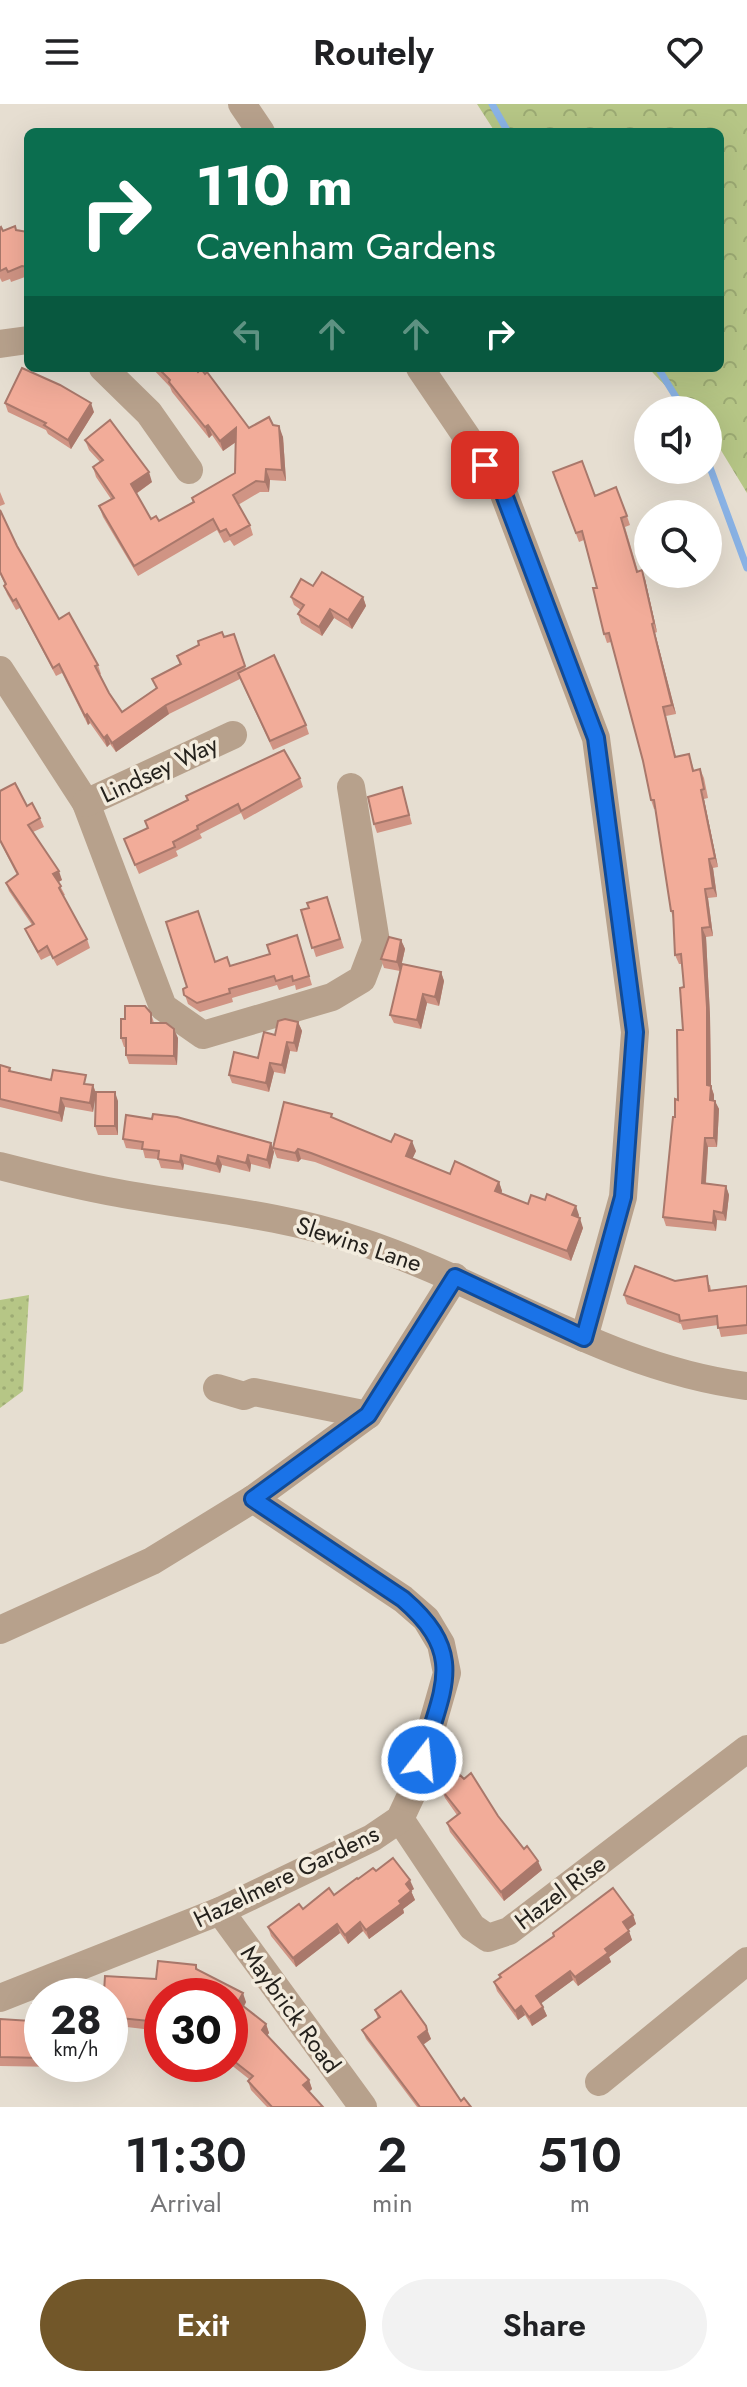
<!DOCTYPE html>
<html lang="en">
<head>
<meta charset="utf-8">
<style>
	body { margin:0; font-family:Jost,sans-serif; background:#f2f2f2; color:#202124; height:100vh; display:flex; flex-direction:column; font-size:30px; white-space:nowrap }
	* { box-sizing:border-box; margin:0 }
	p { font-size:26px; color:#757577 }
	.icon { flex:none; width:44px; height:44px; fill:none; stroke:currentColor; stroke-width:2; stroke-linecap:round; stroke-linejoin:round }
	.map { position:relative; height:2003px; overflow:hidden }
	.sheet { display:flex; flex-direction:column; background:#fff; flex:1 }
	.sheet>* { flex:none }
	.banner { position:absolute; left:24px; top:24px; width:700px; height:244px; border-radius:12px; box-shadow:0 8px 32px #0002; background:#0b6e4f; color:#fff; overflow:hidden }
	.tools { position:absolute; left:634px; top:292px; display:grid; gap:16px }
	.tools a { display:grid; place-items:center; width:88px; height:88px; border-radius:50%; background:#fff; box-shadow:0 8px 32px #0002; font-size:40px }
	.speed { position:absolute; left:24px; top:1874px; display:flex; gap:16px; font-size:40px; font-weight:700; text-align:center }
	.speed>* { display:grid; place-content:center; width:104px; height:104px; border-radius:50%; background:#fff; box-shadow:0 8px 32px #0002; line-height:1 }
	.speed small { font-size:20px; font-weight:400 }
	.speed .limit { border:12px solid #d22; background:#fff; color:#111 }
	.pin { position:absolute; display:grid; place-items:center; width:68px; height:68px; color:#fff; margin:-34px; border-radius:16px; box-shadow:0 4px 12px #0006 }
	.me { position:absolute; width:88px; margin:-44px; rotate:16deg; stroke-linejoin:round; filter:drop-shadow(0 0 6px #0008) }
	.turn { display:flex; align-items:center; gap:28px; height:168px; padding:0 40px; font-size:36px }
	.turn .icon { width:104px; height:104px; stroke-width:2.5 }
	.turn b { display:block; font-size:56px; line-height:68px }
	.lanes { display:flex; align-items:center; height:76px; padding:0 40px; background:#0003; justify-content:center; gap:40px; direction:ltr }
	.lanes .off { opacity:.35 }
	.eta { display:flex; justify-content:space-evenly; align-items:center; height:136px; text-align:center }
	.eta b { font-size:48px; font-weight:600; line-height:56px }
	.action { display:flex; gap:16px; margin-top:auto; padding:16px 40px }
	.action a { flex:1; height:92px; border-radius:48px; background:#725729; color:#fff; font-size:32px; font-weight:600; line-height:92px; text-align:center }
	.action a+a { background:#f2f2f2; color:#202124 }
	header { display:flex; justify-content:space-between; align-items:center; height:104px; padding:0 40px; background:#fff; font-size:36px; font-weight:600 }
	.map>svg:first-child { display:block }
</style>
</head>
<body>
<header><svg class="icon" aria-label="menu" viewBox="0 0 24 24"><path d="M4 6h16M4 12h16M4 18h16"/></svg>Routely<svg class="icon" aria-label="heart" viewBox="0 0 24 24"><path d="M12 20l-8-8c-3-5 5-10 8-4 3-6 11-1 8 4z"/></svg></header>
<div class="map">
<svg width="747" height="2003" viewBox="0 0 747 2003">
	<defs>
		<pattern id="grass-dots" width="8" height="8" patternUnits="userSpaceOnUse" patternTransform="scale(2)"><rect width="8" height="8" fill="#b6c686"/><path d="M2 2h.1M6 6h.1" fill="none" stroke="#9caa73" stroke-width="1.8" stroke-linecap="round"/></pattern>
		<pattern id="forest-crowns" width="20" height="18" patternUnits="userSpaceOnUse" patternTransform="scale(2)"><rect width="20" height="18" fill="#b6c686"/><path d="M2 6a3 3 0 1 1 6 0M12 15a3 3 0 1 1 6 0" fill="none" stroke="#9caa73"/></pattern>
	</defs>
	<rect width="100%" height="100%" fill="#e6ded1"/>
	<polygon fill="url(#grass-dots)" points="29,1191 23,1287 0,1304 0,1196"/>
	<path fill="url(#forest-crowns)" d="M477 0H747V389L708 325V306C692 306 659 278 649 264H720V28H495Z"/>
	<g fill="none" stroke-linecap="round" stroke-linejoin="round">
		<g stroke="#8ab3e6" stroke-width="7">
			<polyline points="492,0 508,28"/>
			<polyline points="658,264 684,306"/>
			<polyline points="708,358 747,464"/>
		</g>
		<g stroke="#b7a18c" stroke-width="28">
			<polyline points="242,0 261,28"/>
			<polyline points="0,240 28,236"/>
			<polyline points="103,264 149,309 189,366"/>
			<polyline points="420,264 502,385 596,634 635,928 623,1093 584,1234"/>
			<polyline points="0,566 86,699 163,903 203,931 332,893 362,875 376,838 351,683"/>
			<polyline points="86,699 233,631"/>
			<path d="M0 1062C39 1072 79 1082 118 1089 199 1104 279 1110 356 1136 489 1179 606 1264 747 1282"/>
			<polyline points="217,1284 244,1292 254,1288 368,1311"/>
			<polyline points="0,1526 152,1457 253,1395 368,1311 455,1173"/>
			<polyline points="400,1715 472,1823 488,1834 509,1827 747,1645"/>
			<polyline points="220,1807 363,2003"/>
			<polyline points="0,1894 220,1807 372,1734 400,1715 414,1685 447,1569 441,1540 426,1515 403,1495 253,1395"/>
			<polyline points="599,1978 747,1857"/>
		</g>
	</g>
	<g fill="#d09484">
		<polygon points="0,124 3,127 16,126 28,128 28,173 25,173 11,178 10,175 2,178 0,174"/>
		<polygon points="152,264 195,264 249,324 273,321 283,333 286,377 270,376 269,388 260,388 238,401 250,421 253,431 234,442 230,436 224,439 217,426 138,472 103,413 99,402 111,395 96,373 93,363 100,358 89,346 85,336 152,378 136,390 151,415 159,417 193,398 192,394 235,369 236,338 223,347 212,331 209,334 172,288 170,283"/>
		<polygon points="5,299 94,308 71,345 48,330 46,326 8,308"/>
		<polygon points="553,368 627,412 630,421 625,423 638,467 645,475 657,528 655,529 676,610 666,612 676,653 689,650 694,666 700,665 704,674 708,694 704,695 718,763 713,764 717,793 708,794 713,832 706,833 710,912 711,982 714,991 714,996 719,1005 717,1043 708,1043 706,1079 726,1082 729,1091 726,1117 717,1116 716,1127 666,1122 663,1113 675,1013 678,996 683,926 684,883 682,860 679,860 675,851 673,814 671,807 656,705 654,705 651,696 643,657 611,538 607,539 604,530 597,484 584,436 579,438"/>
		<polygon points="0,388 5,400 0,402"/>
		<polygon points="0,406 17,442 59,515 98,561 101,570 100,570 109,589 122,608 156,584 152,575 180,561 177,552 234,530 246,565 306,621 309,630 273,646 240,575 169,610 116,648 110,640 107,643 90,619 88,621 62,569 56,572 20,504 16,506 7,490 4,482 5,481 0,470"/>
		<polygon points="313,482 363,493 366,502 352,525 334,514 322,532 301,519 298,510 301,506 294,501 291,493"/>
		<polygon points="300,674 303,683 244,716 241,709 200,730 202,734 176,747 178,752 139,770 124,735 148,725 145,717"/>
		<polygon points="402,683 412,720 377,729 374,720"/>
		<polygon points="0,687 27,702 40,714 44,723 33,728 62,776 58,778 65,791 63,792 87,835 90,844 57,862 51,851 41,856 29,834 25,825 32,821 9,787 6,779 17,771 0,738"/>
		<polygon points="327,793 344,844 316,853 301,806 309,804"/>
		<polygon points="297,831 312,881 296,886 295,881 279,886 277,881 232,894 233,898 200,908 188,900 183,885 187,883 215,857 230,862 270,850"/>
		<polygon points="401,836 405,845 400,867 384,864 381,855"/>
		<polygon points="441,868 444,877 439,902 427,899 421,925 394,919 390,911"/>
		<polygon points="151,909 154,919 178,934 177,961 129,960 126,951 126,943 124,943 121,934 125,915"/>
		<polygon points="298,918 302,927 297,948 290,947 285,970 274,968 269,988 232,979 229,971 258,954 275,931"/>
		<polygon points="0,961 10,964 11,967 51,976 93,981 96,989 118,997 118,1031 98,1031 95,1022 95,992 93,1008 65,1003 62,1018 0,1003"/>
		<polygon points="334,1014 391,1038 416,1047 412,1055 450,1070 499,1078 502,1087 501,1090 528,1100 579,1111 578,1114 583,1124 571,1157 315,1058 301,1055 298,1058 277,1054 273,1044"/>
		<polygon points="123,1035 271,1039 274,1048 270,1065 251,1060 250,1068 222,1061 220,1069 184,1060 183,1066 161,1064 158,1055 145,1054 143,1046 126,1044"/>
		<polygon points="675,1177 710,1181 711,1186 747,1182 747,1230 721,1233 718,1221 683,1226 681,1220 627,1200 624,1191"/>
		<polygon points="441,1685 498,1712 542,1766 504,1797 450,1728 447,1719 457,1711 445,1694"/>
		<polygon points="376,1767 414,1785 411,1787 415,1796 403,1805 404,1809 369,1835 363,1827 348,1840 340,1829 296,1863 271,1832 268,1823 303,1805 334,1791 358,1775"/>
		<polygon points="633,1811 636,1820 628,1826 632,1836 609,1853 611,1858 578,1882 573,1876 541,1899 547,1912 532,1922 525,1911 518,1916 497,1887 494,1878 500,1874 499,1871 554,1832 553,1829"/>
		<polygon points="196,1861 198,1866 246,1898 244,1903 266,1920 269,1929 267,1932 309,1976 312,1985 309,1988 323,2003 267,2003 251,1986 248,1977 249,1975 230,1960 230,1892 162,1892 162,1921 153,1920 152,1926 110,1921 110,1892 87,1890 104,1888 156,1875"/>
		<polygon points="42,1901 42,1960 59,1960 59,1963 0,1962 0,1915 31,1917"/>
		<polygon points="375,1906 426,1922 431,1935 423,1941 461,1997 471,2003 417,2003 366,1935 362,1926 378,1915"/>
	</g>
	<g fill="#a9786b">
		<polygon points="91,299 94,308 71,345 68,336"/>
		<polygon points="208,321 212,331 209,334 205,323"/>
		<polygon points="279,322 283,333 286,377 282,366"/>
		<polygon points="236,324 240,335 223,347 220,337"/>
		<polygon points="266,365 270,376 269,388 265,378"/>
		<polygon points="149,368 152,378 134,391 131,380"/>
		<polygon points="642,466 645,475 657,528 654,519"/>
		<polygon points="363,493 366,502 352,525 348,516"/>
		<polygon points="330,505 334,514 322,532 319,523"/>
		<polygon points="652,520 655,529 676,610 672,601"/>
		<polygon points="166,601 169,610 116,648 112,639"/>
		<polygon points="87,610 90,619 88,621 85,612"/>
		<polygon points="107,631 110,640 107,643 104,634"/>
		<polygon points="701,686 704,695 718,763 715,754"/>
		<polygon points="709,755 713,764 717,793 713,784"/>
		<polygon points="59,767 62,776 57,779 53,770"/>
		<polygon points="705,785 708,794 713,832 710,823"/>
		<polygon points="702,824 706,833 710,912 711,982 714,991 714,1005 707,981"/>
		<polygon points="401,836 405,845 400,867 397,858"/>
		<polygon points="441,868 444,877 439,902 435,893"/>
		<polygon points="423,890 427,899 421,925 417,916"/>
		<polygon points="298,918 302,927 297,948 294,939"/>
		<polygon points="174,925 178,934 177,961 174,952"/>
		<polygon points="287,938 290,947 285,970 282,961"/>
		<polygon points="270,959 274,968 269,988 266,979"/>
		<polygon points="93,981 96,990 93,1008 90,999"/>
		<polygon points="115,988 118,997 118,1031 115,1022"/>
		<polygon points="61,994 65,1003 62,1018 59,1009"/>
		<polygon points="715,997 719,1005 717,1043 714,1034"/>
		<polygon points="705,1034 708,1043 705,1088 702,1079"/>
		<polygon points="412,1037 416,1047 409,1062 406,1052"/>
		<polygon points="271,1039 274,1048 270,1065 267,1056"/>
		<polygon points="298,1045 301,1055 298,1058 295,1049"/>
		<polygon points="181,1051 184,1060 183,1066 180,1058"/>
		<polygon points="248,1051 251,1060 250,1068 246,1059"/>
		<polygon points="218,1052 222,1061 220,1069 216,1060"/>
		<polygon points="499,1078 502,1087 499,1097 495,1087"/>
		<polygon points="726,1082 729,1091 726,1117 723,1109"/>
		<polygon points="576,1102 579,1111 576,1121 572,1111"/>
		<polygon points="714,1107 717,1116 716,1127 713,1119"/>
		<polygon points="580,1114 583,1124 571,1157 567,1147"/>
		<polygon points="538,1757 542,1766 504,1797 501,1788"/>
		<polygon points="410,1776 414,1785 409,1788 406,1780"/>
		<polygon points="411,1787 415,1796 403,1805 404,1809 369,1835 366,1826"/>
		<polygon points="633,1811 636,1820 626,1827 623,1818"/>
		<polygon points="360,1818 363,1827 348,1840 345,1831"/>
		<polygon points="337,1820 340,1829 296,1863 293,1854"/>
		<polygon points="629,1827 632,1836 609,1853 611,1858 578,1882 575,1873 605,1845"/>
		<polygon points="570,1867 573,1876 539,1901 536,1892"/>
		<polygon points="243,1889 246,1898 241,1907 238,1898"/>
		<polygon points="521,1902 525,1911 518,1916 515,1907"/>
		<polygon points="543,1903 547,1912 532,1922 529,1913"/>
		<polygon points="149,1911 153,1920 152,1926 149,1917"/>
		<polygon points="266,1920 269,1929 265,1934 262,1926"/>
		<polygon points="427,1926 431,1935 421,1942 418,1933"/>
		<polygon points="309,1976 312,1985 306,1990 303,1981"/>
	</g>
	<g fill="#f2ac99" stroke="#a9786b" stroke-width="2">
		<polygon points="15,122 16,126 28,128 28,163 22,162 8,168 6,164 0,167 0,124 1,123 3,127"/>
		<polygon points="22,264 60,281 91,299 68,336 44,321 46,319 5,299"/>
		<polygon points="158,264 195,264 198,268 201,265 205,270 207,268 249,324 269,313 273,321 279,322 282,366 266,365 265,378 256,377 233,391 250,421 230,432 226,425 220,428 213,415 134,462 99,402 114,394 93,363 103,356 85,336 110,316 149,368 131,380 151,415 156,412 159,417 194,398 192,394 235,369 236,324 220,337 208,321 205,323 169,278 170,276"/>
		<polygon points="582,357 595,392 616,383 627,412 621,414 637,468 642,466 654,519 652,520 672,601 663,603 675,653 689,650 693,667 700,665 704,685 701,686 715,754 709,755 713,784 705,785 710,823 702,824 707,903 707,981 711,982 710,996 715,997 714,1034 705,1034 702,1079 726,1082 723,1109 714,1107 713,1119 663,1113 673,1013 675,1013 675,995 678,996 677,926 683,926 680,884 684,883 681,850 675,851 673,807 671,807 654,696 651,696 643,657 609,529 604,530 593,484 597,484 582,427 576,429 553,368"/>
		<polygon points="0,406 17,442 59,515 69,509 98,561 95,562 109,589 122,608 157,584 152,575 181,560 177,552 199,541 198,537 222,528 224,533 234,530 245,562 166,601 112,639 107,631 104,634 87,610 85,612 59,560 53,564 16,495 13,497 4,482 6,480 0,468"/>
		<polygon points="322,468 363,493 348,516 330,505 319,523 298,510 304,501 291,493 301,475 313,482"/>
		<polygon points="274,551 306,621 270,637 238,569"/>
		<polygon points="284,646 300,674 241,707 238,700 197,722 198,725 173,738 175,743 135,761 124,735 148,724 145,717 188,696 186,692"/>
		<polygon points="15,679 27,702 32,699 40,714 28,721 59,767 53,770 61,782 59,784 87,835 53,854 47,842 38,848 25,825 34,820 6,779 18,770 0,736 0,687"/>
		<polygon points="402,683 409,711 374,720 368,693"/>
		<polygon points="327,793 340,835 312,844 301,806 309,804 307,799"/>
		<polygon points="198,807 215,858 227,853 230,862 270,850 267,841 297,831 309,872 293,877 292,872 276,877 274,872 229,885 230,889 197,899 184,891 183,885 187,883 166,818"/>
		<polygon points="389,833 401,836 397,858 381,855"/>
		<polygon points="402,860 441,868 435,893 423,890 417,916 390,911"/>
		<polygon points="125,902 145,902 151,909 151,919 166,919 174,925 174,952 126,951 126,934 121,934 121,915 125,915"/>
		<polygon points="285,915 298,918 294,939 287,938 282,961 270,959 266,979 229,971 234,948 258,954 264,928 275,931 278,917"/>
		<polygon points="0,961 10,964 9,967 51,976 53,966 86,971 84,980 93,981 90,999 61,994 59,1009 0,995"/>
		<polygon points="96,988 115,988 115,1022 95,1022"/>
		<polygon points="284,998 332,1010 331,1013 391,1038 395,1030 412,1037 406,1052 450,1070 455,1057 499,1078 495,1087 528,1100 531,1091 545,1096 547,1090 576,1102 572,1111 580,1114 567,1147 311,1049 298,1045 295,1049 273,1044"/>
		<polygon points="153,1010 177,1013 271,1039 267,1056 248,1051 246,1059 218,1052 216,1060 181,1051 180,1058 158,1055 159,1047 142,1045 143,1038 123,1035 126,1011 152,1015"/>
		<polygon points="635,1162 675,1177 707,1172 709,1187 747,1182 747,1221 718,1224 717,1212 680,1217 679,1211 624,1191"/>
		<polygon points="471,1669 498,1712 524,1745 527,1742 538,1757 501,1788 447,1719 460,1709 441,1685 460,1671 464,1675"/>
		<polygon points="393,1754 410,1776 406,1780 411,1787 399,1797 401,1800 366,1826 360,1818 345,1831 337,1820 293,1854 268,1823 299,1800 303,1805 329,1784 334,1791 357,1774 358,1775 373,1764 376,1767"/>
		<polygon points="613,1784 633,1811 623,1818 629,1827 605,1845 608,1849 575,1873 570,1867 536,1892 543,1903 529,1913 521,1902 515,1907 494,1878 501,1873 499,1871 554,1832 553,1829"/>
		<polygon points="158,1857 196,1861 196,1865 243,1889 238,1898 266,1920 262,1926 309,1976 303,1981 323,2003 272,2003 248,1977 253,1972 230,1954 230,1892 162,1892 162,1913 149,1911 149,1917 110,1913 110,1892 72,1892 72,1889 87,1890 87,1887 104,1888 105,1872 156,1875"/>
		<polygon points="401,1887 426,1922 427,1926 418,1933 461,1997 464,1994 471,2003 420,2003 362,1926 380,1913 375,1906"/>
		<polygon points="32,1900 42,1901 42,1954 0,1953 0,1915 31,1917"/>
	</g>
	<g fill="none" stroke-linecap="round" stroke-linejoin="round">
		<defs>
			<path id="route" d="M422 1656C442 1584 468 1551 403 1495L253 1395 368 1311 455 1173 584 1234 623 1093 635 928 596 634 502 385 485 361"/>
		</defs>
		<use href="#route" stroke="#114b97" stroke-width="20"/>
		<use href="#route" stroke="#1a73e8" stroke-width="14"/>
	</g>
	<g text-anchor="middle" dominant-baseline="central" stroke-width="7" stroke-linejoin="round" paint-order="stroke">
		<g font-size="24" fill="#25221d" stroke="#f3ecde">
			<text transform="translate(159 665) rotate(-25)">Lindsey Way</text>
			<text transform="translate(359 1140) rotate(18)">Slewins Lane</text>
			<text transform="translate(286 1772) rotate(-26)">Hazelmere Gardens</text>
			<text transform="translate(560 1788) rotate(-37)">Hazel Rise</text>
			<text transform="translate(291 1905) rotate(54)">Maybrick Road</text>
		</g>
	</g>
</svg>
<div class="tools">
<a><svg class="icon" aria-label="sound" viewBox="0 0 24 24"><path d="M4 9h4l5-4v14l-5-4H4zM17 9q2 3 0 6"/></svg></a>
<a><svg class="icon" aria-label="search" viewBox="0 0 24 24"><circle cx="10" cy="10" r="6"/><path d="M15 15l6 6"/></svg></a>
</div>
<div class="speed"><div>28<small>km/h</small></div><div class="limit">30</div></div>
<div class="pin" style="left:485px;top:361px;background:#d93025"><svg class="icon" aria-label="arrive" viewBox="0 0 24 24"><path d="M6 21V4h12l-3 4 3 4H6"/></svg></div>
<svg class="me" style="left:422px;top:1656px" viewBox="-20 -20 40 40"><circle r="17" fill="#1a73e8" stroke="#fff" stroke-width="3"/><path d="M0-11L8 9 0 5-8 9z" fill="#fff"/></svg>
<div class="banner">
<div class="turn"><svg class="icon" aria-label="right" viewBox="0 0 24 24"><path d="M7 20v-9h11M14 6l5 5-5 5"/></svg><div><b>110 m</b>Cavenham Gardens</div></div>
<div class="lanes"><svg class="icon off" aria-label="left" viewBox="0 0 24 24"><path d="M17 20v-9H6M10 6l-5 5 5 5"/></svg><svg class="icon off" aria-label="ahead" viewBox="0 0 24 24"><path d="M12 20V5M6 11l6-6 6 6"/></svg><svg class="icon off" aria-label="ahead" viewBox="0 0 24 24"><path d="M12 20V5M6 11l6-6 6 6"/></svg><svg class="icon" aria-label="right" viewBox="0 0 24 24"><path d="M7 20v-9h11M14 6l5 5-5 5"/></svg></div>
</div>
</div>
<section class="sheet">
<div class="eta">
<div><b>11:30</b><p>Arrival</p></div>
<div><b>2</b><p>min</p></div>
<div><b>510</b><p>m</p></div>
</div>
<div class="action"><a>Exit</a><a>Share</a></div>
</section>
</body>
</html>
